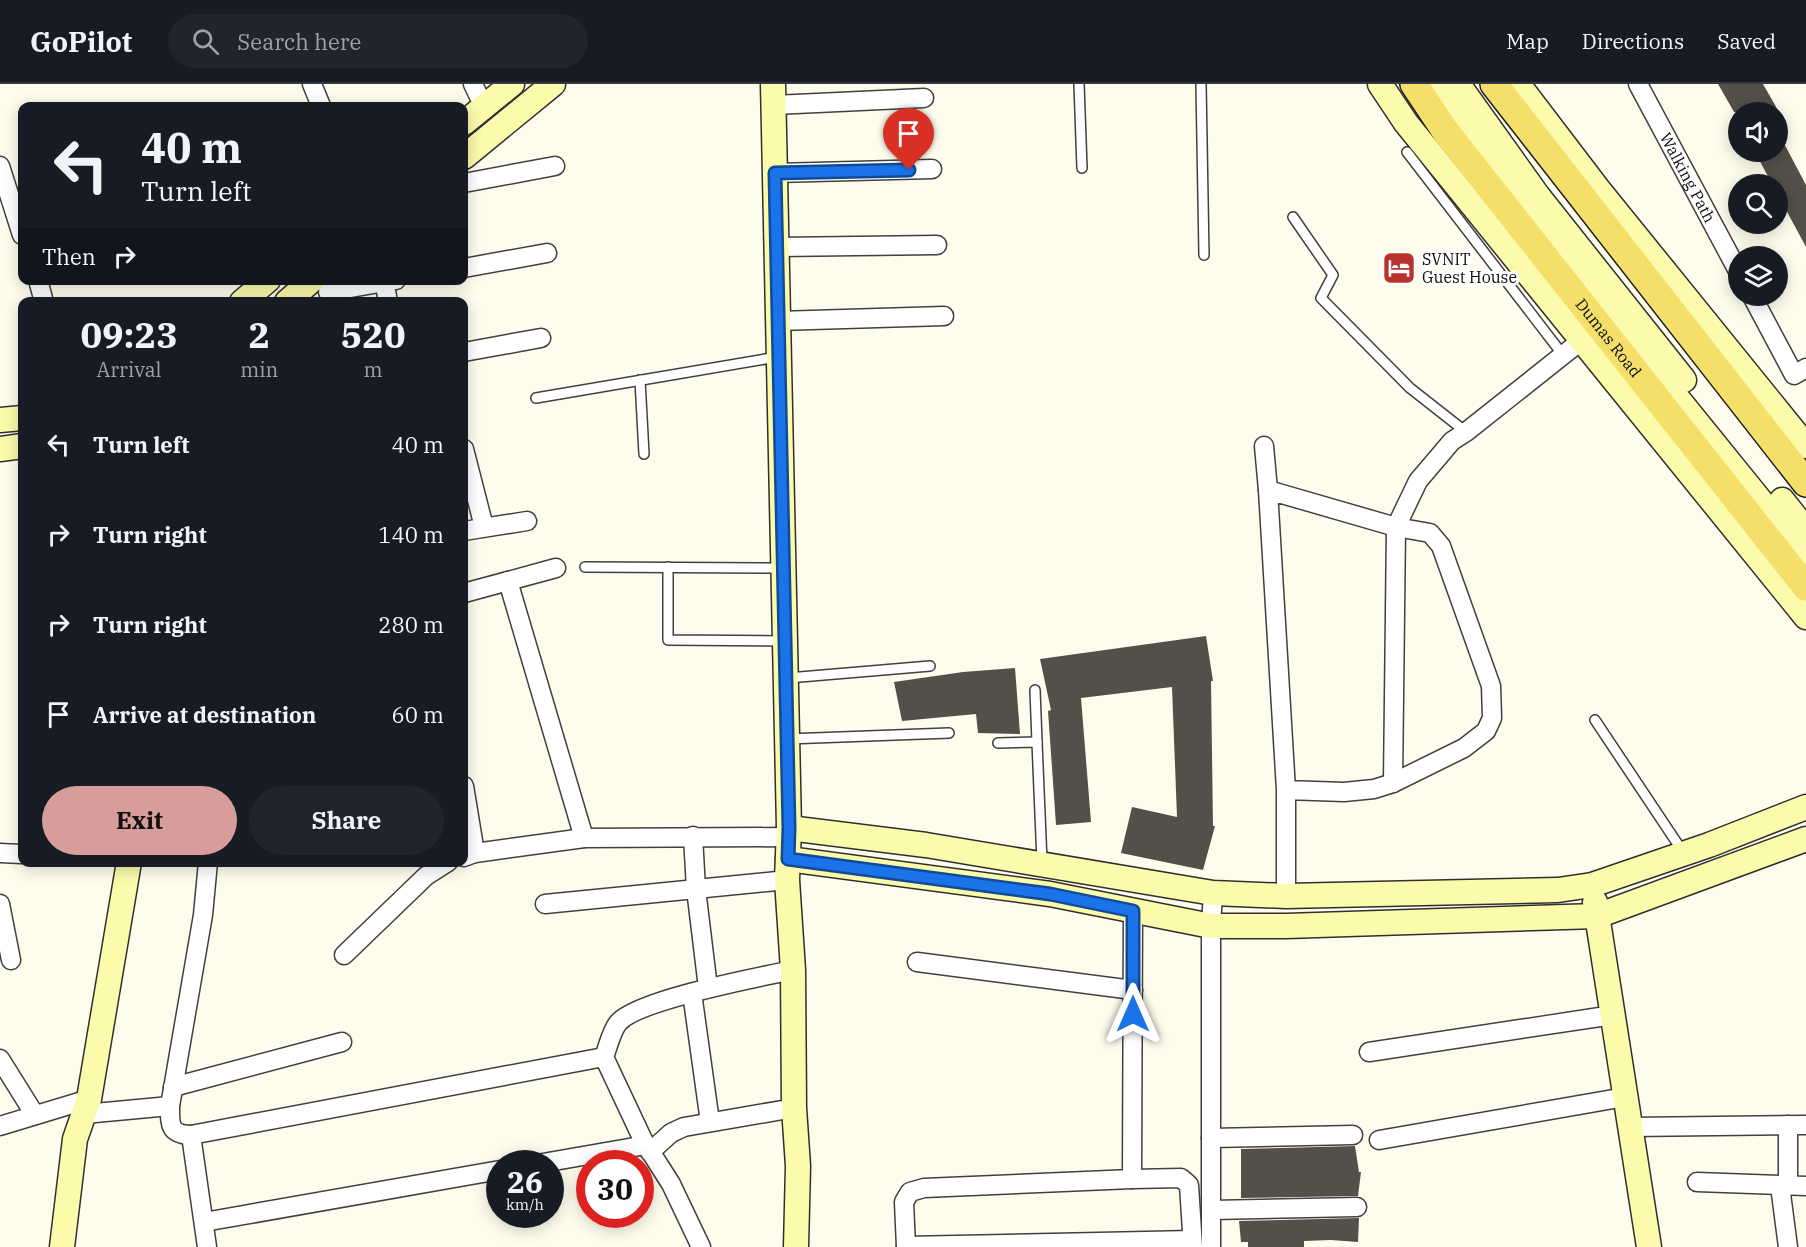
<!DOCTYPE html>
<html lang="en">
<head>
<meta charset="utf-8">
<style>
	body { margin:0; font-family:"IBM Plex Serif",serif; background:#20242c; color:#f1f3f6; height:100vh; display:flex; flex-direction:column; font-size:22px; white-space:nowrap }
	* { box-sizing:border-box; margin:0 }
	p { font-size:20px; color:#9ea1a6 }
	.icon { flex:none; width:33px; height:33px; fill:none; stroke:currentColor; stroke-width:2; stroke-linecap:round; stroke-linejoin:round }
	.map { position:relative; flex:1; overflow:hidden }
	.panel { position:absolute; left:18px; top:213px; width:450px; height:570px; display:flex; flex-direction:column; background:#171b24; border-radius:12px; box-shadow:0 3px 15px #0003 }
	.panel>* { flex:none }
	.hud { position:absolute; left:18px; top:18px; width:450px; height:183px; border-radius:12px; box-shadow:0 3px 15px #0003; background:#171b24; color:#f1f3f6; overflow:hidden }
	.buttons { position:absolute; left:1728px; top:18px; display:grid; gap:12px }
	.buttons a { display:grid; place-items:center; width:60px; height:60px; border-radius:50%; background:#171b24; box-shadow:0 3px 15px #0003; font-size:30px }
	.speed { position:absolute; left:486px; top:1066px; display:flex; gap:12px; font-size:30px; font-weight:700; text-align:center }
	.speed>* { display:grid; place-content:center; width:78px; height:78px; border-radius:50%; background:#171b24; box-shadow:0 3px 15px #0003; line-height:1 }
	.speed small { font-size:15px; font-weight:400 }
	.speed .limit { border:9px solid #d22; background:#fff; color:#111 }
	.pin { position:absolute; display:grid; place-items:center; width:51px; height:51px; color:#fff; margin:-62px -26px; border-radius:50% 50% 50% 0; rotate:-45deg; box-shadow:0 0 6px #0007 }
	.pin .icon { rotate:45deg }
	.me { position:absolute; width:66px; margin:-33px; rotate:0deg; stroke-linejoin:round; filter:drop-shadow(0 0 4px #0008) }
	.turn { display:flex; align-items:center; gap:21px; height:126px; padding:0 24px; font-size:27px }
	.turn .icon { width:78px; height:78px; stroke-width:2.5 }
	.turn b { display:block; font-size:42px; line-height:51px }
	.then { display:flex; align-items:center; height:57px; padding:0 24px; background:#0003; gap:12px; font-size:22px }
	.eta { display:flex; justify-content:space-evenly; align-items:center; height:102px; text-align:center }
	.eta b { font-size:36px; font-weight:700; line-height:42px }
	.button { display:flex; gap:12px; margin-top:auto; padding:12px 24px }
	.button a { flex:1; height:69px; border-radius:36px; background:#d79d9b; color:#111; font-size:24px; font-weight:700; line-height:69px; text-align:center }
	.button a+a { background:#20242c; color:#f1f3f6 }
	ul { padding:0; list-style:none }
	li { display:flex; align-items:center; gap:18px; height:90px; padding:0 24px }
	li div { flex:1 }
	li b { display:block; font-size:22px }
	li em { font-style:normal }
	header { display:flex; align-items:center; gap:36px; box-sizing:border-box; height:84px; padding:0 30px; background:#171b24; border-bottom:2px solid #363941 }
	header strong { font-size:28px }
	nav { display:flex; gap:33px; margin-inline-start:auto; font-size:21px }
	.search { width:420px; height:54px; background:#20242c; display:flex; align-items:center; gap:15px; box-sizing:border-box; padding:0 21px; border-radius:33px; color:#9ea1a6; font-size:22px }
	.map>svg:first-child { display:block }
</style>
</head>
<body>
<header>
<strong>GoPilot</strong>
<div class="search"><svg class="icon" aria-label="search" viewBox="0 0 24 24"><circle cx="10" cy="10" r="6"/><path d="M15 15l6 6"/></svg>Search here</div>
<nav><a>Map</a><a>Directions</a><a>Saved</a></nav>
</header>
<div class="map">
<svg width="1806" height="1163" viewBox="0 0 1806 1163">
	<rect width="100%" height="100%" fill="#fefded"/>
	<g fill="#554f4a">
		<polygon points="1718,0 1763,0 1779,28 1734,28"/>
		<polygon points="1778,48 1806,101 1806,163 1778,111 1778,100 1772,100 1755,68 1778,68"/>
		<polygon points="1206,552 1213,597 1211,597 1213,742 1215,742 1203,786 1121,769 1132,723 1177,733 1172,603 1081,614 1091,738 1056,741 1048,627 1051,626 1040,575"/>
		<polygon points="1015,584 1020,650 978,649 976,630 902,637 894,598 963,588"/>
		<polygon points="1355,1062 1359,1088 1361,1088 1358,1112 1241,1114 1241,1065"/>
		<polygon points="1359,1134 1358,1158 1331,1156 1304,1157 1304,1163 1248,1163 1248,1158 1241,1158 1239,1137"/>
	</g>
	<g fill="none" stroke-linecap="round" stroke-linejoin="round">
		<defs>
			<g id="lane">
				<polyline points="1079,0 1082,84"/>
				<polyline points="1201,0 1204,171"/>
				<polyline points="1407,68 1563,271"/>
				<polyline points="1293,133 1333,191 1321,214 1410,304 1466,348"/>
				<polyline points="640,296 644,370"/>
				<polyline points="536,314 777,273"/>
				<polyline points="585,483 781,484"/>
				<polyline points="668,483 668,556 785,557"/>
				<polyline points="788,594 930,582"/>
				<polyline points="1035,606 1037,658"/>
				<polyline points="1595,636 1683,768"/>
				<polyline points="787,655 949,649"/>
				<polyline points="998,659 1037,658 1042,778"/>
			</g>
			<g id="street">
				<polyline points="312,0 321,22"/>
				<polyline points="473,0 484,23"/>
				<path id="s1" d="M1638 0 1738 187"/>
				<polyline points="774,21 924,14"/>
				<polyline points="0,82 22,151"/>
				<polyline points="775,89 932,85"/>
				<polyline points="464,99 555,82"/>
				<polyline points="777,163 937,161"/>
				<polyline points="464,184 547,169"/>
				<polyline points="38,196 44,218"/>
				<polyline points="384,196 388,218"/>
				<polyline points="328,208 396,196"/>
				<polyline points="1752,212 1794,291 1806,284"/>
				<polyline points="778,237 944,232"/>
				<polyline points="464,268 541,254"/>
				<polyline points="1264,362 1268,406"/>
				<polyline points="464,365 484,443"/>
				<polyline points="464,447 527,437"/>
				<polyline points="508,497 584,754"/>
				<polyline points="464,509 556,484"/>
				<polyline points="1393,699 1396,443 1418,397 1452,357 1466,348 1582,256"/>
				<polyline points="464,702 475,769"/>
				<polyline points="693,752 696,805 708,904"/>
				<polyline points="0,769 22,770"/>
				<polyline points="464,773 475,769 584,754 789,753"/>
				<path d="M208 778 203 831 170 1022C170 1041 169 1050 191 1051L604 973"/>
				<polyline points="1286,812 1286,706 1268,406 1396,443 1430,449 1441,462 1491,602 1492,634 1486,647 1464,664 1393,699 1374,705 1344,708 1286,706"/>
				<polyline points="0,820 11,876"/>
				<polyline points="545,820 787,796"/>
				<polyline points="344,871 426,792 448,778"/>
				<polyline points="917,878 1133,906"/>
				<polyline points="692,909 710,1038"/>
				<polyline points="1369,968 1613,931"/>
				<polyline points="0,975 35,1031"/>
				<polyline points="173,1003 342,958"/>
				<polyline points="84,1030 170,1022"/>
				<polyline points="1788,1041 1788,1102"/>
				<polyline points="0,1042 89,1015"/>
				<polyline points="1630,1043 1806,1041"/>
				<polyline points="191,1051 207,1163"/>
				<polyline points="1211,1054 1353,1051"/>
				<polyline points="1379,1056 1625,1013"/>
				<polyline points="650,1068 671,1049 684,1043 794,1024"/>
				<polyline points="537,1080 646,1061"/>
				<polyline points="1132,1095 1133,827"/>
				<polyline points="1697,1098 1806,1102"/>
				<polyline points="1780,1102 1788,1163"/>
				<polyline points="1212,1126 1357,1123"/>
				<polyline points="204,1138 500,1086"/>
				<polyline points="906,1162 1192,1156"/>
				<path d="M701 1163 671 1100 643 1056 604 973C608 963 611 948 618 939 637 916 759 893 793 886"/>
				<polyline points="906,1163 904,1118 910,1108 924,1104 1132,1095 1181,1094 1189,1101 1193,1163"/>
				<polyline points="1211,1163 1211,842 1213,809"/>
			</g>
			<g id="secondary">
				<polyline points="773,0 789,744 787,796 793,886 794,1024 798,1082 796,1163"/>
				<polyline points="1380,0 1406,39 1806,533"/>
				<polyline points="1437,0 1551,158 1806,473"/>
				<polyline points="1458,0 1538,112 1684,296"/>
				<polyline points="1518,0 1598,105 1806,362"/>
				<polyline points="464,39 512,0"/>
				<polyline points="464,73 553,0"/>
				<polyline points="242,218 268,196"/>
				<polyline points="287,218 312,196"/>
				<polyline points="0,336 22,334"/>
				<polyline points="0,365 22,362"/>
				<polyline points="1782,416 1806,446"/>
				<polyline points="789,744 926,761 1213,809 1286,812 1558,806 1592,801 1709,761 1806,723"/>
				<polyline points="788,775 1050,810 1211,842 1286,842 1597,832 1806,755"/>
				<polyline points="1595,818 1649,1163"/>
				<polyline points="62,1163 75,1055 89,1015 129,778"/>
			</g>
			<g id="primary">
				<path id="s2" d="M1414 0 1446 48 1806 503"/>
				<polyline points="1494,0 1806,399"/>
			</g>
		</defs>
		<use href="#lane" stroke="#404040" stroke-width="12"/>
		<use href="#street" stroke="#404040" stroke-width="21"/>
		<use href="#secondary" stroke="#2f2f2f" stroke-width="27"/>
		<use href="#primary" stroke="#1e1e1e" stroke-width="30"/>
		<use href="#lane" stroke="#fff" stroke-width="9"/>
		<use href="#street" stroke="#fff" stroke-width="18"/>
		<use href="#secondary" stroke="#fbfbab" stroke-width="24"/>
		<use href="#primary" stroke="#f3df69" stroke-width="27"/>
	</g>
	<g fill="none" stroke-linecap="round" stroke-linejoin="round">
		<defs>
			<polyline id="route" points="909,86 775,89 789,744 788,775 1050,810 1133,827 1133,930"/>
		</defs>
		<use href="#route" stroke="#114b97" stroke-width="15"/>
		<use href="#route" stroke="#1a73e8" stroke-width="10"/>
	</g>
	<defs>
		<symbol id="hotel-square" viewBox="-11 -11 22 22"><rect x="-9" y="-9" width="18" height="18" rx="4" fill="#b7332b" stroke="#fff"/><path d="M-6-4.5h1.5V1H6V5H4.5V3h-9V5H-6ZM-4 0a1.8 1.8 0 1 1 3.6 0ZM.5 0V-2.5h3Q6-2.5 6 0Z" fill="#fff"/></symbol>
	</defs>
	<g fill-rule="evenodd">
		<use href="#hotel-square" x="1380" y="165" width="38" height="38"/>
	</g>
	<g text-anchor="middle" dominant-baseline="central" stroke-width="6" stroke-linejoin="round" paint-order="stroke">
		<g font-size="16" fill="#0d0d0d" stroke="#fff">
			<text stroke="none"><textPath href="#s1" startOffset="106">Walking Path</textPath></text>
			<text stroke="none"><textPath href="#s2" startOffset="320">Dumas Road</textPath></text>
		</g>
		<g font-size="16" fill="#0d0d0d" stroke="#fff" text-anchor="start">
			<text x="1422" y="175">SVNIT<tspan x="1422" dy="18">Guest House</tspan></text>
		</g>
	</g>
</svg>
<div class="buttons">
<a><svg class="icon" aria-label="sound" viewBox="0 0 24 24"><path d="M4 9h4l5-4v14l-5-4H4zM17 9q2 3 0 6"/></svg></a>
<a><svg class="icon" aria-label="search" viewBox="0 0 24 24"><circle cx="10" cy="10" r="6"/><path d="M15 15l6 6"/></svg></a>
<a><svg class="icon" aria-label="layers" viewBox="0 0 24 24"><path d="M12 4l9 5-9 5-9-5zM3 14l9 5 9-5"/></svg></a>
</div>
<div class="speed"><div>26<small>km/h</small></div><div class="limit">30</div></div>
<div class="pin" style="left:909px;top:86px;background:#d93025"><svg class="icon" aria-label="arrive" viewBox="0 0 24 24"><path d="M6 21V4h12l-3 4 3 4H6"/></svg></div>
<svg class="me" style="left:1133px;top:930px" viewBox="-20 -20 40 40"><path d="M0-17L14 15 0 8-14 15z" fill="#1a73e8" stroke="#fff" stroke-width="4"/></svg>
<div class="hud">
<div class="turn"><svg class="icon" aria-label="left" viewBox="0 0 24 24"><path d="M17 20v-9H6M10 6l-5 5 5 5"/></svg><div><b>40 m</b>Turn left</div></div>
<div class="then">Then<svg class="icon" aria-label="right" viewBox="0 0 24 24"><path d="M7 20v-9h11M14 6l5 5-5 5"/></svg></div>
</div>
<section class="panel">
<div class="eta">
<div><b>09:23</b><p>Arrival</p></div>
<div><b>2</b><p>min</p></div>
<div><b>520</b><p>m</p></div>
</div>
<ul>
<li><svg class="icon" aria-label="left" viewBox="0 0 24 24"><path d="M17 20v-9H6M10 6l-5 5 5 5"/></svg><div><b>Turn left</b></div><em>40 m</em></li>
<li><svg class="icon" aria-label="right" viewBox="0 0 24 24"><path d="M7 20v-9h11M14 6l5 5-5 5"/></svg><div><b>Turn right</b></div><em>140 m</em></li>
<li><svg class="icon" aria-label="right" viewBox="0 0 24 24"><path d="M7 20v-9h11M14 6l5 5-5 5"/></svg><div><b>Turn right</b></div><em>280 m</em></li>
<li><svg class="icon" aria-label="arrive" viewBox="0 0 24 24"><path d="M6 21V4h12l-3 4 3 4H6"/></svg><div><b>Arrive at destination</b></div><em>60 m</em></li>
</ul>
<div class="button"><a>Exit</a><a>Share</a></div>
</section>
</div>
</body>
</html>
